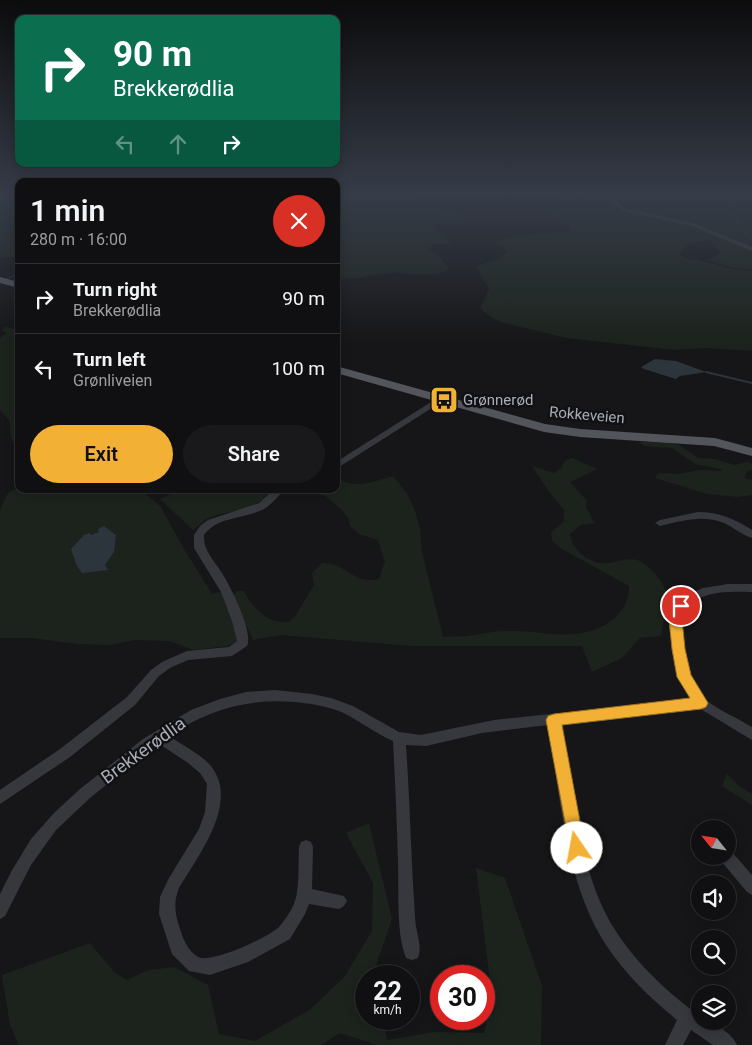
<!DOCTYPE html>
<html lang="en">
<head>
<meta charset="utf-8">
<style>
	body { margin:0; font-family:Roboto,sans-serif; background:#19191b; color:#f1f3f6; height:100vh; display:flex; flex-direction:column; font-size:19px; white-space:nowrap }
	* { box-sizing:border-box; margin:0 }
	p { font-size:16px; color:#9c9d9f }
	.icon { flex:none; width:28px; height:28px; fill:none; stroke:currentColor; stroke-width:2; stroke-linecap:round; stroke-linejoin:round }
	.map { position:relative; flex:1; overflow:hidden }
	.panel { position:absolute; left:15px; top:178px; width:325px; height:315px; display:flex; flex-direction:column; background:#101012; border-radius:10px; box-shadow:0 2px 12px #0003,0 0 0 1px #303032 }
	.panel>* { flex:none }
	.hud { position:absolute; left:15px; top:15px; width:325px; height:152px; border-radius:10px; box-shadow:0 2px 12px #0003,0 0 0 1px #303032; background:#0b6e4f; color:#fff; overflow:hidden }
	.needle { width:32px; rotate:300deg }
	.buttons { position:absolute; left:691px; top:820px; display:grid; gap:10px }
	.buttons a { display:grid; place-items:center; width:45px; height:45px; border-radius:50%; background:#101012; box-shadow:0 2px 12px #0003,0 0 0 1px #303032; font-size:25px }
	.speed { position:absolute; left:355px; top:965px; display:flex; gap:10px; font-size:25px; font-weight:700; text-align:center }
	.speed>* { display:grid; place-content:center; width:65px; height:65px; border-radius:50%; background:#101012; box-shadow:0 2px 12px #0003,0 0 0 1px #303032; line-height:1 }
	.speed small { font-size:12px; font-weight:400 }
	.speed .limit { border:8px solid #d22; background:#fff; color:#111 }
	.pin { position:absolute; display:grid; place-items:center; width:42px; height:42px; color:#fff; margin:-21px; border:2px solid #fff; border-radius:50%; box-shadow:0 1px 5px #0007 }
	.me { position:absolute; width:55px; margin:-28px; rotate:348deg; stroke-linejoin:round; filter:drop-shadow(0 0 4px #0008) }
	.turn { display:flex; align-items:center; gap:18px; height:105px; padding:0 15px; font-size:22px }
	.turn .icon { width:65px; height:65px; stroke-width:2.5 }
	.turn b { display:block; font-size:35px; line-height:42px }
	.lanes { display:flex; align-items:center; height:48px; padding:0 15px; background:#0003; justify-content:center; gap:25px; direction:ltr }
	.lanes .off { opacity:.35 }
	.round { display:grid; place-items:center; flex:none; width:52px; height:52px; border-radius:26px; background:#19191b }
	.headline { display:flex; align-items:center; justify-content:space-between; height:85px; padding:0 15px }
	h1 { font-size:30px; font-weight:600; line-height:38px }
	.primary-button { display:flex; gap:10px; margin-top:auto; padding:10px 15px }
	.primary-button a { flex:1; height:58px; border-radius:30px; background:#f2b134; color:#111; font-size:20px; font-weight:600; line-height:58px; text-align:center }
	.primary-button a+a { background:#19191b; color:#f1f3f6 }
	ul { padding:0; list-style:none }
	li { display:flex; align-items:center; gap:15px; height:70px; padding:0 15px; border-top:1px solid #303032 }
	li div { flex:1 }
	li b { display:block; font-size:19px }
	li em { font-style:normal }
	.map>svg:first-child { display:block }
</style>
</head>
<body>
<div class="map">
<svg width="752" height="1045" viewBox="0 0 752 1045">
	<rect width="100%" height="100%" fill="#161618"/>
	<g fill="#1c231d" fill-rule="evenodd">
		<polygon points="0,195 19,195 19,260 11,257 0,258"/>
		<path d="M336 195H416V199C433 208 452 207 468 217L463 221 428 224 443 234 451 244H434L429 249 441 257 443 262 450 268C432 281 404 270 383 273 365 276 355 280 336 278V201L338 199Z"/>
		<polygon points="558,195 689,225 752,250 752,270 733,268 708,260 720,253 709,240 685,245 685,248 679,255 693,260 695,259 732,269 752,271 752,351 705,348 675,350 566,338 501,322 492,318 480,308 489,289 476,266 499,259 508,251 494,242 522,235 568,232 571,230 566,221 552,216"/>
		<path d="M570 195C588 195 607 191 618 207Z"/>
		<polygon points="612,195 752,195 752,248 705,229 625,208"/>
		<path d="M5 327 19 330V449C11 444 9 430 10 421L0 410V338L7 333 1 330Z"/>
		<polygon points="639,442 664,442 679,445 698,458 715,459 735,465 747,462 752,464 752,470 747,471 744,478 752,480 752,495 738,497 707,494 655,478 658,473 679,474 698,470 722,471 721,469 695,464 672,448 644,446"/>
		<path d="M572 458 597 469 570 482 587 501 586 507 595 523 581 525 570 534C571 549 589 564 605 563 616 563 631 555 642 562 657 572 665 587 671 602L664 618 661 636 640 638 622 658 592 672 582 646H412L281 635 253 640 233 596 237 591H244C253 609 268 624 289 622L296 615 314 585 312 573 322 563C346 562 354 586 379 579L385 561 378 540 359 534 350 526 348 518 342 510 325 496 312 492 291 489H336V477C355 490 373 482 393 476L406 492 414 508 420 528 422 552 443 637C453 636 464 637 474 635 486 633 496 631 508 631 530 630 553 636 574 634 601 632 630 615 629 586L560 548 552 540 551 533 564 521V510L550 493 532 466 554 473 561 468 566 460Z"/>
		<path d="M19 487V489H140L160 506 184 549 212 594 221 592 239 634 237 641 228 646 194 650 170 641 135 640 110 645 78 644 31 638H0V509L8 493ZM99 532 114 552 105 565 108 570 84 535 90 533 91 535Z"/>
		<path d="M181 489H270C257 515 227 508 205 520 201 523 197 527 193 530L160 499Z"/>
		<polygon points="727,774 738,785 752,794 752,805 722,786"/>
		<polygon points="369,823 392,919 375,968 376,976 366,976 366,1019 383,1019 387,1040 435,1032 484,1033 492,997 476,868 505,878 542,986 541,1045 377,1045 340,1033 321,1045 19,1045 10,1025 2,975 90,943 114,972 127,980 148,970 174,967 208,985 219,1034 255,1041 311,1009 345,976 372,931 373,883 346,833"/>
	</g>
	<g fill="#2c353c">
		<polygon points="655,359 676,361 706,372 680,376 676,379 644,369 641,367"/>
		<polygon points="104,526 116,535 114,552 105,565 108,570 82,573 77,566 71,549 84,535 90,533 91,535 99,532 98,529"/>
	</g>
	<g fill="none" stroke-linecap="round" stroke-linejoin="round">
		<g stroke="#2c353c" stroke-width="1">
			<path d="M720 195C741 205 732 207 738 224 740 229 748 235 752 239"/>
			<polyline points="0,282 19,273"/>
		</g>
		<polyline stroke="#2c353c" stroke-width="2" points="706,372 752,383"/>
		<g fill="#37383d" fill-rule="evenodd">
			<polygon points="607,195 612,195 624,208 696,224 752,247 752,251 692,226 620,210"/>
			<polygon points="439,397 445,397 446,399 336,469 336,462"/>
			<path d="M274 489H284C279 496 272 504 264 509 245 519 217 516 204 535 203 551 214 560 222 573 230 586 254 632 247 646L232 656 188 660 170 668 159 676 135 705 70 757 0 804V790L60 749 127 697 151 670 162 662 187 651 229 647 237 641 232 621 221 592 194 548V535L200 526 208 520 259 503Z"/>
			<path d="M698 512C719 512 735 519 752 530V538C742 535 733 527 724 523 703 514 681 521 660 526L655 523 660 520Z"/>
			<path d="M728 584H752V592C727 591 683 590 681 625 680 635 684 646 686 655 689 671 693 688 706 700 717 709 739 719 752 727V740L699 708 561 723C572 784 577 849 602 906 622 950 661 988 700 1016V1021C713 1021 732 1033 737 1045H713L691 1030 683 1045H665L677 1020C651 999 625 974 606 945 565 881 561 799 548 725L482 733 426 746 406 745C410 802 411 859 415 917 415 930 423 945 418 958L412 960 406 958C396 932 399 891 398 863 397 822 395 781 393 741 374 733 358 719 339 711 325 706 309 703 294 702 248 698 207 710 169 736 182 745 199 753 210 765 241 801 198 856 179 888 173 903 175 914 180 929 183 939 188 951 198 957 212 964 269 937 279 927 284 921 291 911 294 904 300 890 298 863 299 847L301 842 306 840 311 842 313 847 312 889 344 896 347 901 344 906 339 909 309 904 305 914 290 939 248 962 210 975 189 971 172 954 159 914 160 897 169 878 199 829 205 812 207 784 200 773 188 763 158 743 90 798 56 830 31 865 5 916 0 919V894L11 872 31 839 54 813 80 789 143 739 191 710 220 699 246 692 275 690 312 694 331 698 353 706 399 732 421 735 494 720 692 699 678 677 669 626 672 613 680 601 689 594 703 588Z"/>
			<polygon points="728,849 731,851 752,875 752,895 747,892 721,861 719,856 728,856"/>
		</g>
		<g fill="#53555c" fill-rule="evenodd">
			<polygon points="0,277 19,282 19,288 0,283"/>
			<polygon points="336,366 545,424 580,429 715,438 752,448 752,456 714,446 580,437 544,432 336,373"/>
		</g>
	</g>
	<linearGradient id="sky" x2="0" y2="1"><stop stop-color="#0c0c0d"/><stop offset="0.57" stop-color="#363c48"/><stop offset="1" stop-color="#363c48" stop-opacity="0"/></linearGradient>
	<rect width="752" height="342" fill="url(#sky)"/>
	<polygon fill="#f2b134" stroke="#9d7322" points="681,601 685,602 687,606 682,619 685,649 691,675 708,703 706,707 701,709 562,725 585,848 583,854 577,856 571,854 546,720 548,716 554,714 690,698 677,677 672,649 669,619 676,602"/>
	<defs>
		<symbol id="bus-square" viewBox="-11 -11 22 22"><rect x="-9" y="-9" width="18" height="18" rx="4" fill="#f2b134" stroke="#111113"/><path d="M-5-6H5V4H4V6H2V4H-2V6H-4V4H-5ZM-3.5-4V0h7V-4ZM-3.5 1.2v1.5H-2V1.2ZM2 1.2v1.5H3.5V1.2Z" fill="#111"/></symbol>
	</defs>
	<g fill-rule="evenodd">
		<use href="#bus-square" x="428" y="384" width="32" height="32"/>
	</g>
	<g text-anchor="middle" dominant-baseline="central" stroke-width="5" stroke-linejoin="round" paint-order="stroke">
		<g font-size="15" fill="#a8adb8" stroke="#111113" text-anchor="start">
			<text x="463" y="400">Grønnerød</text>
		</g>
		<g font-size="15" fill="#a8adb8" stroke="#111113">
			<text transform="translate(587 415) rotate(5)">Rokkeveien</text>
		</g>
		<g font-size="18" fill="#a8adb8" stroke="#111113">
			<text transform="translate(143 750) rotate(-36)">Brekkerødlia</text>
		</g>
	</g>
</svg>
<div class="buttons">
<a><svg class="needle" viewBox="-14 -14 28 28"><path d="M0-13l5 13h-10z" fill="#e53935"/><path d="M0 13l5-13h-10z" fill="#9c9d9f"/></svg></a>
<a><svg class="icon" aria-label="sound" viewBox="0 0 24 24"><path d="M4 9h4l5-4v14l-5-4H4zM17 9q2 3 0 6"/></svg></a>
<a><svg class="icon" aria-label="search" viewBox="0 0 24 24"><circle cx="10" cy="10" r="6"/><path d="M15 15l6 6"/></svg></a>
<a><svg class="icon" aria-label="layers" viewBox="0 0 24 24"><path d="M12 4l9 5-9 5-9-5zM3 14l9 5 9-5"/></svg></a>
</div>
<div class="speed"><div>22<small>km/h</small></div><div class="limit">30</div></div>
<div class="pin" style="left:681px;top:606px;background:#d93025"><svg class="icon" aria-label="arrive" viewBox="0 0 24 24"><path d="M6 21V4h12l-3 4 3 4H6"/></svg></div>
<svg class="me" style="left:577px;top:848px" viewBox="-20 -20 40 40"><circle r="19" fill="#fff"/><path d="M0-13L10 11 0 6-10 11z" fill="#f2b134"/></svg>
<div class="hud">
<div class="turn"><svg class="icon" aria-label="right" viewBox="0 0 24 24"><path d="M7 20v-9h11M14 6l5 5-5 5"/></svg><div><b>90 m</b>Brekkerødlia</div></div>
<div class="lanes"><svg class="icon off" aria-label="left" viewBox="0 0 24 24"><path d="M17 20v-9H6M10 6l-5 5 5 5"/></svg><svg class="icon off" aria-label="ahead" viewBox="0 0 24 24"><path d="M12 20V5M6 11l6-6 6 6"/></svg><svg class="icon" aria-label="right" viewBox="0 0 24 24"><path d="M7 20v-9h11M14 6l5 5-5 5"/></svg></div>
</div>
<section class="panel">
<div class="headline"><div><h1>1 min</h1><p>280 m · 16:00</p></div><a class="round" style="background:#d93025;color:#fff"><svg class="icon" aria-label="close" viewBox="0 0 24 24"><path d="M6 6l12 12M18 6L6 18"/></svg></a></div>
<ul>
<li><svg class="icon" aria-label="right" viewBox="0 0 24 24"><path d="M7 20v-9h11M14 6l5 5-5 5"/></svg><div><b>Turn right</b><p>Brekkerødlia</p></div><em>90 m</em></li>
<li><svg class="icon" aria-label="left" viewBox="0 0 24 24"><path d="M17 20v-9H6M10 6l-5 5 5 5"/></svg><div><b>Turn left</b><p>Grønliveien</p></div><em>100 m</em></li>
</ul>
<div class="primary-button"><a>Exit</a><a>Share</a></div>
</section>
</div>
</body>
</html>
